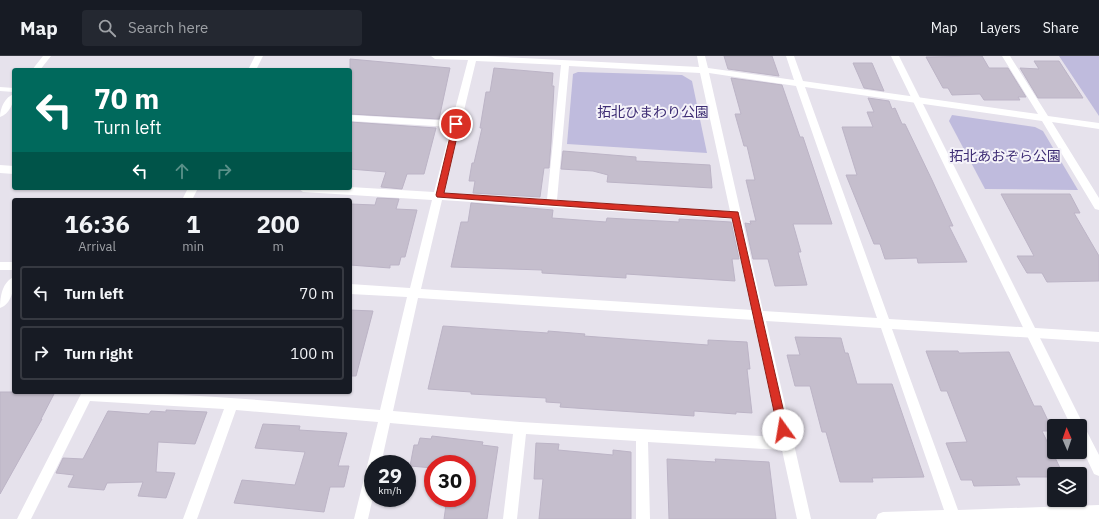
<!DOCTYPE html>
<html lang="en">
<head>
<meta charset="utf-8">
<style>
	body { margin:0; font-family:"IBM Plex Sans","Noto Sans JP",sans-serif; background:#242831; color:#f1f3f6; height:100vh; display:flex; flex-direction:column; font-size:15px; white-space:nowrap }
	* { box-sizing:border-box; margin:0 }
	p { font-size:13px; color:#9ea1a6 }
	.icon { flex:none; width:22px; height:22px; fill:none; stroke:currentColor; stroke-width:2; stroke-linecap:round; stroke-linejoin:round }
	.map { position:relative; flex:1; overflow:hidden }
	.drawer { position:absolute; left:12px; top:142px; width:340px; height:196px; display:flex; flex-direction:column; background:#171b24; border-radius:4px; box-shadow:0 1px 3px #0004 }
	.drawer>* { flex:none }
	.top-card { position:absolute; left:12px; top:12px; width:340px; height:122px; border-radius:4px; box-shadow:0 1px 3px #0004; background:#00695c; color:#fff; overflow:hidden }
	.needle { width:26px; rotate:358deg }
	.tools { position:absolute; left:1047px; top:363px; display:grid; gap:8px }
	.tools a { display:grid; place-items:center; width:40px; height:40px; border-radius:4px; background:#171b24; box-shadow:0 1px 3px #0004; font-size:20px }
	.speed { position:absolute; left:364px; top:399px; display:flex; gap:8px; font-size:20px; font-weight:700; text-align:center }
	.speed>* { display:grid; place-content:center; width:52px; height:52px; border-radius:50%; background:#171b24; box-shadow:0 1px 3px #0004; line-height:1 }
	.speed small { font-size:10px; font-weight:400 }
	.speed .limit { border:6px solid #d22; background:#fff; color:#111 }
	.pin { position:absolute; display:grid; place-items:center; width:34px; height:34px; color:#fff; margin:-17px; border:2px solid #fff; border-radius:50%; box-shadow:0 1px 4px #0007 }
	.me { position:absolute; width:44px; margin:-22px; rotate:347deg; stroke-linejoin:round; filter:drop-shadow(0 0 3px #0008) }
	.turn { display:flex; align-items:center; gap:14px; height:84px; padding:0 16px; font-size:18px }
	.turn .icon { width:52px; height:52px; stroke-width:2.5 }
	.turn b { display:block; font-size:28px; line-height:34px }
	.lanes { display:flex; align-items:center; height:38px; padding:0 16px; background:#0003; justify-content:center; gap:20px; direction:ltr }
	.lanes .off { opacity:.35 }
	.eta { display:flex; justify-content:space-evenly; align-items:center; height:68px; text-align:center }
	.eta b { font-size:24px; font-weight:800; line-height:28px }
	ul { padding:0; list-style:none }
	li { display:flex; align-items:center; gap:12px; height:54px; margin:0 8px 6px; padding:0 8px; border:2px solid #363941; border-radius:4px }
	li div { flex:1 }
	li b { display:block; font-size:15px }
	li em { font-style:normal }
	header { display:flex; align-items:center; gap:24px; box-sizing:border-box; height:56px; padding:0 20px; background:#171b24; border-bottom:1px solid #363941 }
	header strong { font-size:19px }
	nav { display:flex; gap:22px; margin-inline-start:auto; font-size:14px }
	.search { width:280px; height:36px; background:#242831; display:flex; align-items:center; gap:10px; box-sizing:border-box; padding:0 14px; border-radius:4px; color:#9ea1a6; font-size:15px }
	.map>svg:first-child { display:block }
</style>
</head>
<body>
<header>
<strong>Map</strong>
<div class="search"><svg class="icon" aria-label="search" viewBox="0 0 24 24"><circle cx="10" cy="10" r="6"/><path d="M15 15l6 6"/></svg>Search here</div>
<nav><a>Map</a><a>Layers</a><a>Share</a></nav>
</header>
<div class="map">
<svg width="1099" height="463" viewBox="0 0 1099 463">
	<rect width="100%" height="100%" fill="#e6e2ec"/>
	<g fill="#bfbbdd">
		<polygon points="1059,0 1099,0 1099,60"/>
		<polygon points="578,16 682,19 692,25 707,97 567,88 573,18"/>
		<polygon points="952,59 1035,71 1043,75 1078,134 985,133 949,65"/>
	</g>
	<g fill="#c5becd" stroke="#bcb4c6">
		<polygon points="724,0 772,0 779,20 728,13"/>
		<polygon points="982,0 989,12 1008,12 1026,41 1018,41 1020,44 984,44 980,38 952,39 948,32 943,32 926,1"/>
		<polygon points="350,3 450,12 439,63 350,58"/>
		<polygon points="1034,5 1059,5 1083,42 1038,42 1020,12 1039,13"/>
		<polygon points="853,7 872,7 884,35 864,32"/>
		<polygon points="494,12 553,17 552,30 554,30 551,87 549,112 544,112 540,141 473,137 475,125 469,125 472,107 474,107 482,72 480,72 486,36 490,36"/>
		<polygon points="731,22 782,29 800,81 803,81 832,168 793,168 801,196 798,196 807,229 775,230 768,203 753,203 745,167 751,168 750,165 756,165 746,124 755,124 747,90 744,90 735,58 741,58"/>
		<polygon points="868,42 889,45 892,53 895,52 902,68 905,68 932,124 953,170 949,170 967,206 918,207 917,202 885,203 880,188 874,188 846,119 857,119 842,71 873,71 867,56 874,56"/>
		<polygon points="350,66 436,72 424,118 407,118 402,133 381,131 386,116 350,113"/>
		<polygon points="563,95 636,101 636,105 710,109 712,132 607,126 608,119 593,115 561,113"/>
		<polygon points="1001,138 1070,138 1080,157 1074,157 1099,200 1099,225 1047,226 1042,217 1027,217 1017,200 1034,200"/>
		<polygon points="377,142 399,143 396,153 417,154 405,201 401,201 399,209 390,209 390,212 350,209 350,148 375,149"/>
		<polygon points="471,147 553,154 552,162 606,166 607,162 679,166 679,163 731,166 739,203 732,203 735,225 626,218 626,222 542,217 542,214 451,211 461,166 468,166"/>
		<polygon points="350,254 373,255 356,320 350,320"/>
		<polygon points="443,270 548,277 548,275 585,278 584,280 708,289 708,284 747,286 750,313 747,313 752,357 736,356 736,358 694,355 694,360 560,351 561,347 546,346 546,342 471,338 471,336 428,333"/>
		<polygon points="795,281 841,282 845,297 848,297 857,328 892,328 924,421 872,422 873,426 840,426 826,376 822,376 810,330 795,330 787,299 800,299"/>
		<polygon points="926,295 958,295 959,297 1009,296 1034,350 1041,350 1053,375 1042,375 1063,418 1054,418 1054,421 1016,421 1020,429 974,430 972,424 961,424 946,387 967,386 947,335 941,335"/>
		<polygon points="0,336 55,336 41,363 42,363 0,438"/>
		<polygon points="166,354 207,356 195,388 158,386 156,416 175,417 166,442 138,440 143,426 107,427 104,434 68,431 74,419 56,417 63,402 83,403 108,355 149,358 151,355 166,356"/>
		<polygon points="263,368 300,370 299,374 347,377 338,410 349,410 344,431 330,431 324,456 234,447 242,424 295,429 305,396 255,392"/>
		<polygon points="432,380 483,386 482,389 498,391 487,463 444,463 447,442 467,442 467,408 433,408 433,412 410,410 414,389 418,389 420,382 431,383"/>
		<polygon points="536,387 559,388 558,394 613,399 613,394 631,396 631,463 539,463 543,423 534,423"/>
		<polygon points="667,403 716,406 715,403 769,406 776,463 669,463"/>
	</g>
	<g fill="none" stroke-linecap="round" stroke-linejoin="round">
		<polygon fill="#fff" fill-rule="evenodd" points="0,31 14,32 14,36 0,35"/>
		<g fill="#fff" fill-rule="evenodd">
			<polygon points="255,0 263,0 256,14 248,14"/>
			<path d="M431 0H486L699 11 697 0H705L708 12 794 24 786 0H794L803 25 1038 58 1002 0H1010L1048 60 1099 67V73L1052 66 1099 142V154L1095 153 1042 65 805 31 889 263 1099 276V286L892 273 958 454 1099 449V463H876L878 458 883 456 944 454 881 272 766 265 811 463H797L782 394 648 386 650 463H636V385L526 378 517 463H503L513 378 390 367 381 408H373V441L368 463H354L378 366 236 354 197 463H183L224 353 90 345 31 463H17L82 336C181 336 281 346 380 354L407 241 350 238V228L410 232 432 144 303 136 298 132 350 131 434 136 451 71 350 65V59L452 65 468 4 435 3ZM476 5 561 9 547 143 444 137ZM569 10 700 17 730 155 557 144ZM709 17 796 30 877 262 763 255ZM442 144 732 163 752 254 421 233ZM418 242 754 264 779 381 520 366 393 355Z"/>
			<polygon points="0,109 14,110 14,118 0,117"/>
			<polygon points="188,132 198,132 192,144 182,144"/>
			<rect x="0" y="206" width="14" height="8"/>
			<path d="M14 221C14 232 12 248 0 252 0 241 2 226 14 221Z"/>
		</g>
		<g fill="#fff" fill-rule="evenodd">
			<polygon points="43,0 51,0 40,14 32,14"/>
			<polygon points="891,0 899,0 1082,366 1099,399 1099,420 1094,418 1080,388 1080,370 1071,370"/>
			<path d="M14 38C14 47 9 58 0 61 0 52 5 41 14 38Z"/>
		</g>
	</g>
	<polygon fill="#d93025" stroke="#8d1f18" points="456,66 460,68 444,137 738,156 788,374 787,377 783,379 779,377 778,374 732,162 437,141 436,139 453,68"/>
	<g text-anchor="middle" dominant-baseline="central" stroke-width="4" stroke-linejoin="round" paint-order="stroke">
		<g font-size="14" fill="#3d2c74" stroke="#f5f3f9">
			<text x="653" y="56">拓北ひまわり公園</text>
			<text x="1005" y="100">拓北あおぞら公園</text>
		</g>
	</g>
</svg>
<div class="tools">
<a><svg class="needle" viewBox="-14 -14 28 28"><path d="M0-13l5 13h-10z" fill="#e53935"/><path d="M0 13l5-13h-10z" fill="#9ea1a6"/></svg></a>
<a><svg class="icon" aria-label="layers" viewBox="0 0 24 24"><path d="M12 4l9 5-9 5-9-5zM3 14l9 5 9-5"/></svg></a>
</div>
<div class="speed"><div>29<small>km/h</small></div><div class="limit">30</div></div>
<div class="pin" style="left:456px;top:68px;background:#d93025"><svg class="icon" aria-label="arrive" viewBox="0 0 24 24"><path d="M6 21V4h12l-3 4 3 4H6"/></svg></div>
<svg class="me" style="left:783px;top:374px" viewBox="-20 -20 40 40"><circle r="19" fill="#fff"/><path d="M0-13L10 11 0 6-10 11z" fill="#d93025"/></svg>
<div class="top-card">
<div class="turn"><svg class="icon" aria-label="left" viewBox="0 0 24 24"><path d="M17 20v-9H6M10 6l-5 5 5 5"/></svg><div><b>70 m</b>Turn left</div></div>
<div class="lanes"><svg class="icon" aria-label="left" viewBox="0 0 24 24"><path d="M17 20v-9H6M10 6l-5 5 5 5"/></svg><svg class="icon off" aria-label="ahead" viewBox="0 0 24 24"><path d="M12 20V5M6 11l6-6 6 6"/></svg><svg class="icon off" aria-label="right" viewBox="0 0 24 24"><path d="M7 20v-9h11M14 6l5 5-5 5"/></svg></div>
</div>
<section class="drawer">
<div class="eta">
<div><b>16:36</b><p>Arrival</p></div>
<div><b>1</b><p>min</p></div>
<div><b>200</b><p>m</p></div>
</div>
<ul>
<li><svg class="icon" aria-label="left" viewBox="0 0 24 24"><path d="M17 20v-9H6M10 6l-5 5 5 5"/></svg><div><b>Turn left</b></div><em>70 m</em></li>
<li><svg class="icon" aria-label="right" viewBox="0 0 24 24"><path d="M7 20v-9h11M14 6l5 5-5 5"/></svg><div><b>Turn right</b></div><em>100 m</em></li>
</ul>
</section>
</div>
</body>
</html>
